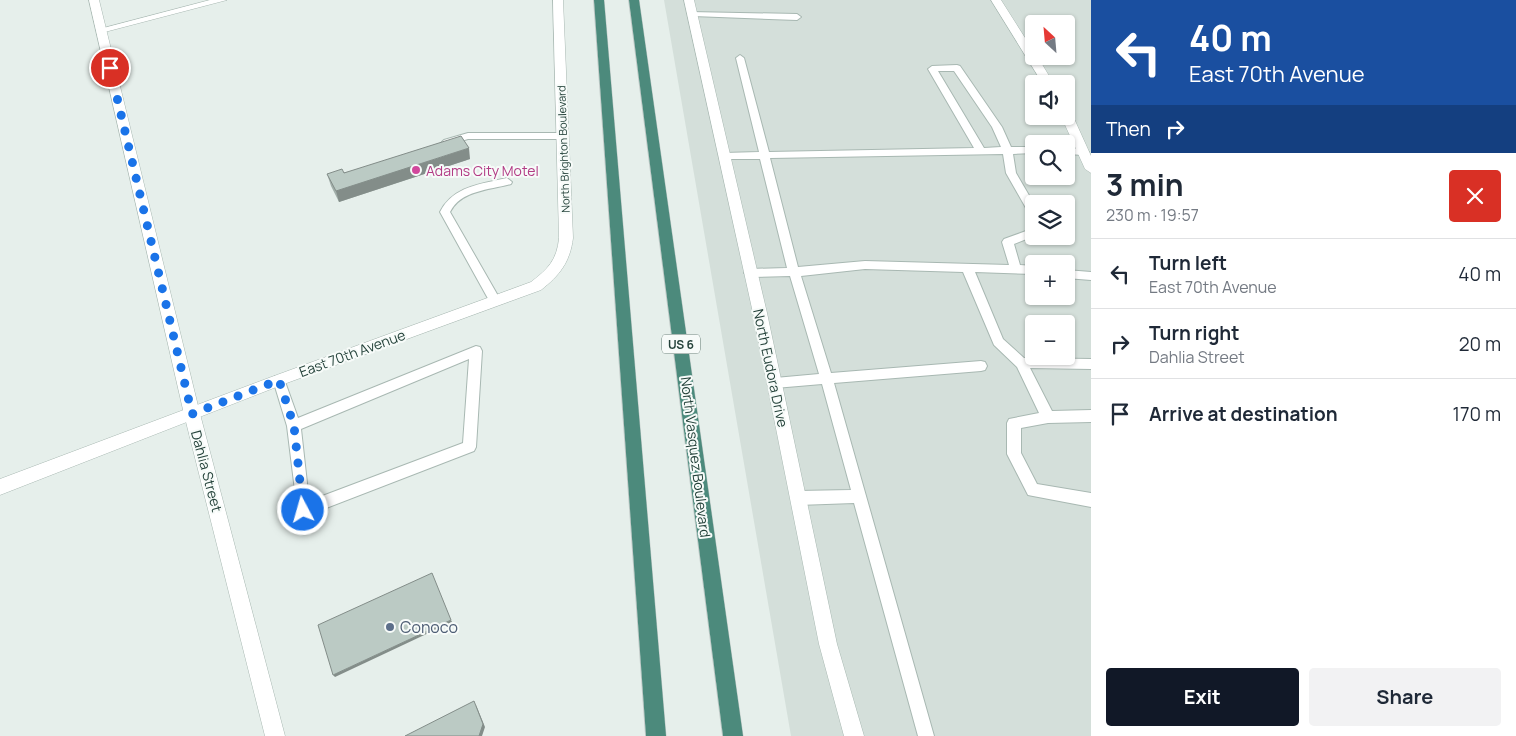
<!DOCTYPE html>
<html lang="en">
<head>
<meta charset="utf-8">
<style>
	body { margin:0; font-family:Manrope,sans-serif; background:#f2f2f3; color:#1f2937; height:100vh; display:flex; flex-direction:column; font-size:19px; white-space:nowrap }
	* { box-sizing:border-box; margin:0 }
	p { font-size:16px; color:#747a83 }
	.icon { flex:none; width:28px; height:28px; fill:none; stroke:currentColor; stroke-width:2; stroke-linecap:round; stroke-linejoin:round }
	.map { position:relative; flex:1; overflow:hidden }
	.side { display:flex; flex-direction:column; background:#fff; width:425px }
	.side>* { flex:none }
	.hud { background:#1a4fa0; color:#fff; overflow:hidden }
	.needle { width:32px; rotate:334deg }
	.controls { position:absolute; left:1025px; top:15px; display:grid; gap:10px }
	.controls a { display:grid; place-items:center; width:50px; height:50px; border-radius:5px; background:#fff; box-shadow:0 1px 4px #0004; font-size:25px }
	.pin { position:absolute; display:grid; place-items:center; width:42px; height:42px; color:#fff; margin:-21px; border:2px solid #fff; border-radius:50%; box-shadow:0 1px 5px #0007 }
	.me { position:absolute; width:55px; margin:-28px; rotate:354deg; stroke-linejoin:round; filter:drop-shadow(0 0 4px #0008) }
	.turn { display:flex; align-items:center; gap:18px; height:105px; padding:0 15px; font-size:22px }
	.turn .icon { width:65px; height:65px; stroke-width:2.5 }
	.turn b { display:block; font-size:35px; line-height:42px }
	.then { display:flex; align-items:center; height:48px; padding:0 15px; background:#0003; gap:10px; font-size:19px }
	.round { display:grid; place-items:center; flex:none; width:52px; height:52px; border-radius:5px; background:#f2f2f3 }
	.overview { display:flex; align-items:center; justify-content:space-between; height:85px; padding:0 15px }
	h1 { font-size:30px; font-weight:700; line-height:38px }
	.primary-button { display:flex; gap:10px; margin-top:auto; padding:10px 15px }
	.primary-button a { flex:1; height:58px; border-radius:5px; background:#111827; color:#fff; font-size:20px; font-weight:700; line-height:58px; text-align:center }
	.primary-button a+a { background:#f2f2f3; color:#1f2937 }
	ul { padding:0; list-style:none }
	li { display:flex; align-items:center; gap:15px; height:70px; padding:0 15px; border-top:1px solid #e0e1e3 }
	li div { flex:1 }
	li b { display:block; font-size:19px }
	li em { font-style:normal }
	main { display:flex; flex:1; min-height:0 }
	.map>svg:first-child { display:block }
</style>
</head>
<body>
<main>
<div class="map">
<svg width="1091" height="736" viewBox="0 0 1091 736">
	<rect width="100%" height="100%" fill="#e6efeb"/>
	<path fill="#d4dfda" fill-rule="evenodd" d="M664 0H1091V736H791ZM1034 24H1066V56H1034ZM1034 84H1066V116H1034ZM1034 144H1066V176H1034ZM1034 204H1066V236H1034ZM1034 264H1066V296H1034ZM1034 324H1066V356H1034Z"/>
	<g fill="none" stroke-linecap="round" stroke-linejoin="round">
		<defs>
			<g id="service">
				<polygon points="690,12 797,14 801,17 797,20 693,16 690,16"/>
				<path d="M740 55 744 58 769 152 974 148 928 69 932 66 957 65 960 66 1002 127 1011 147H1034V153L1013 154 1016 173 1034 204V216L1030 215 1006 173 1003 154 770 158 798 267 865 261 1009 265 1002 242 1004 239 1026 231 1030 219 1034 218V236L1014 244 1020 265 1034 266V274L975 272 1003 339 1024 358 1091 359V369L1030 368 1052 411 1091 410V422L1048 423 1021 428V453L1037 484 1091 493V507L1033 496 1028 495 1007 454V423L1009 419 1039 413 1017 367 994 345 963 272 865 269 801 276 831 373 981 361 985 362 987 366 985 370 981 371 834 383 934 736H918L854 503 798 505 793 503 791 498 793 493 798 491 851 490 822 384 775 388 771 387 769 383 771 379 775 378 819 374 790 276 750 277 744 273 750 269 787 268 760 159H724L719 156 724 153 759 152 736 58ZM938 71H954L992 127 1001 147 984 148Z"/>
				<polygon points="468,133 563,133 568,136 563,139 468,139 447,145 442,142 444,140"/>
				<polygon points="1066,148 1084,149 1089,152 1084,155 1066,154"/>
				<path d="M507 178 512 182 511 184C490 190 461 190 450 212L501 301 495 306 491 304 440 212C453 186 481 184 507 178Z"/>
				<polygon points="1066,270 1091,272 1091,280 1066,278"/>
				<path d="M476 346 480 347 482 351 476 447 474 451 303 517 298 515 287 426 273 380 275 376H283L298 418ZM469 359 463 443 309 501 301 429Z"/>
			</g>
			<g id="minor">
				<polygon points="210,0 227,0 101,33 96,30"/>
				<path d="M553 0H563L573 238C570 262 560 275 541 290L284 384 0 495V479L274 376 531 282C548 269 557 260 559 238Z"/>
				<polygon points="991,0 1001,0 1034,52 1034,56 1037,56 1054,84 1043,84"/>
				<polygon points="1066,110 1072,114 1091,156 1091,173 1085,169 1061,116 1066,116"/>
			</g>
			<g id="tertiary">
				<polygon points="89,0 99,0 200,414 285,736 265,736 184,414"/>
				<polygon points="684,0 694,0 767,313 837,644 864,736 844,736 819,644 753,313"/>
			</g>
			<g id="trunk">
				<polygon points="594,0 604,0 666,736 646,736"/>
				<polygon points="629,0 639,0 743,736 723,736"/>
			</g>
		</defs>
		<use href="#service" stroke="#a8b8b2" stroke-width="2"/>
		<use href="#minor" stroke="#a8b8b2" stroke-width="1"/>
		<use href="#tertiary" stroke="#a8b8b2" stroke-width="1"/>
		<use href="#trunk" stroke="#c2cac8" stroke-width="1"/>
		<use href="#service" fill="#fff" fill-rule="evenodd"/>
		<use href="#minor" fill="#fff" fill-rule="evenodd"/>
		<use href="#tertiary" fill="#fff" fill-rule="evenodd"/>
		<use href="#trunk" fill="#4c8a7c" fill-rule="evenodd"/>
	</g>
	<polygon fill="#a1aea9" points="470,159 339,202 331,186 327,174"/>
	<g fill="#838d89">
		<polygon points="469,148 470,159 339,202 336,191"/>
		<polygon points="451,620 452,622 335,677 333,675"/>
		<polygon points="476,705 485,727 482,736 479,736"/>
	</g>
	<g fill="#bbcac4" stroke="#838d89">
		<polygon points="461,136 469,148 336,191 327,174 342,169 344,173"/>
		<polygon points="432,573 451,620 333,675 318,625"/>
		<polygon points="474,701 483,724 479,736 405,736"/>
	</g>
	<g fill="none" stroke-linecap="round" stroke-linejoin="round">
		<polyline stroke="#1a73e8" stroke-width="9" stroke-dasharray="0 16.2" points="110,68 192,414 279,380 294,426 303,510"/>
	</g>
	<circle fill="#d1479c" stroke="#f7fbf9" stroke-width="2" cx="416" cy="170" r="5"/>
	<circle fill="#5c6f8a" stroke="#f7fbf9" stroke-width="2" cx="390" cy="627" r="5"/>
	<g text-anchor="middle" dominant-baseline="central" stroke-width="4" stroke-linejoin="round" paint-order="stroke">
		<g font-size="11" fill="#24423a" stroke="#f7fbf9">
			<text transform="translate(563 149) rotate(-92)">North Brighton Boulevard</text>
		</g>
		<rect fill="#f7fbf9" stroke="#637a73" stroke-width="1" x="662" y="334.5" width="38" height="19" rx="4"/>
		<g font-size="12" font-weight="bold" fill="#24423a">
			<text x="681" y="344">US 6</text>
		</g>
		<g font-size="14" fill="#b23c85" stroke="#f7fbf9" text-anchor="start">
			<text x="426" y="170">Adams City Motel</text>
		</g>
		<g font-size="14" fill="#24423a" stroke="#f7fbf9">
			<text transform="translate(352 353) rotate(-20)">East 70th Avenue</text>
			<text transform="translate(771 368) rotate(78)">North Eudora Drive</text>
			<text transform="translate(696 457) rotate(83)">North Vasquez Boulevard</text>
			<text transform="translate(207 471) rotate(75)">Dahlia Street</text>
		</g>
		<g font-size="16" fill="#4e5e75" stroke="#f7fbf9" text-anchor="start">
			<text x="400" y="627">Conoco</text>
		</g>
	</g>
</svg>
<div class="controls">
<a><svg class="needle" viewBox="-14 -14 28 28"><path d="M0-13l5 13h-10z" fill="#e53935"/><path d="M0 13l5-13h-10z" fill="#747a83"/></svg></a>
<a><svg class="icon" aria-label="sound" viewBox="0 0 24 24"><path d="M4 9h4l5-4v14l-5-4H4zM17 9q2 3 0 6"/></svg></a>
<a><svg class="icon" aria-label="search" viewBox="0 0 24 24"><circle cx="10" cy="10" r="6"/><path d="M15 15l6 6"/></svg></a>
<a><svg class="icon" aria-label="layers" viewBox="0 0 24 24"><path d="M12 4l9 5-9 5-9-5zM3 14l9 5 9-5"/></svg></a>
<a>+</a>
<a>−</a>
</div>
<div class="pin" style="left:110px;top:68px;background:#d93025"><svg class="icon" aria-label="arrive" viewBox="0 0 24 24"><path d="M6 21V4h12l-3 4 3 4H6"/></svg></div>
<svg class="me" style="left:303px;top:510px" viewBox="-20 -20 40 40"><circle r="17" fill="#1a73e8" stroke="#fff" stroke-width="3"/><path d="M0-11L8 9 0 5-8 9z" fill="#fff"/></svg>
</div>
<section class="side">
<div class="hud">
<div class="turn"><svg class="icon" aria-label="left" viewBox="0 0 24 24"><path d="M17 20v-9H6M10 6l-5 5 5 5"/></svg><div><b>40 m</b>East 70th Avenue</div></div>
<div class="then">Then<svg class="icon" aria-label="right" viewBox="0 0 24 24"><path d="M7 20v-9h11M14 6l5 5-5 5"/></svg></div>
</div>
<div class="overview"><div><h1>3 min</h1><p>230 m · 19:57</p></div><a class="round" style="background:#d93025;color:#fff"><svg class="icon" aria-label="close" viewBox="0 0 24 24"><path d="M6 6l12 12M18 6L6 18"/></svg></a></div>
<ul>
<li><svg class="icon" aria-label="left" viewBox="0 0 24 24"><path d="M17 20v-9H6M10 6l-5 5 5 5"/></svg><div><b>Turn left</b><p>East 70th Avenue</p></div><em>40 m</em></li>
<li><svg class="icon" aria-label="right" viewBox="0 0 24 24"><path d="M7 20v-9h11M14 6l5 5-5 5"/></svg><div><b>Turn right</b><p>Dahlia Street</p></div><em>20 m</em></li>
<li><svg class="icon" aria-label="arrive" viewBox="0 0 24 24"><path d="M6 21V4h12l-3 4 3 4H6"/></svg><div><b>Arrive at destination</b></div><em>170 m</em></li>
</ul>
<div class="primary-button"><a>Exit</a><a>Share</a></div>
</section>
</main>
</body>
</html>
